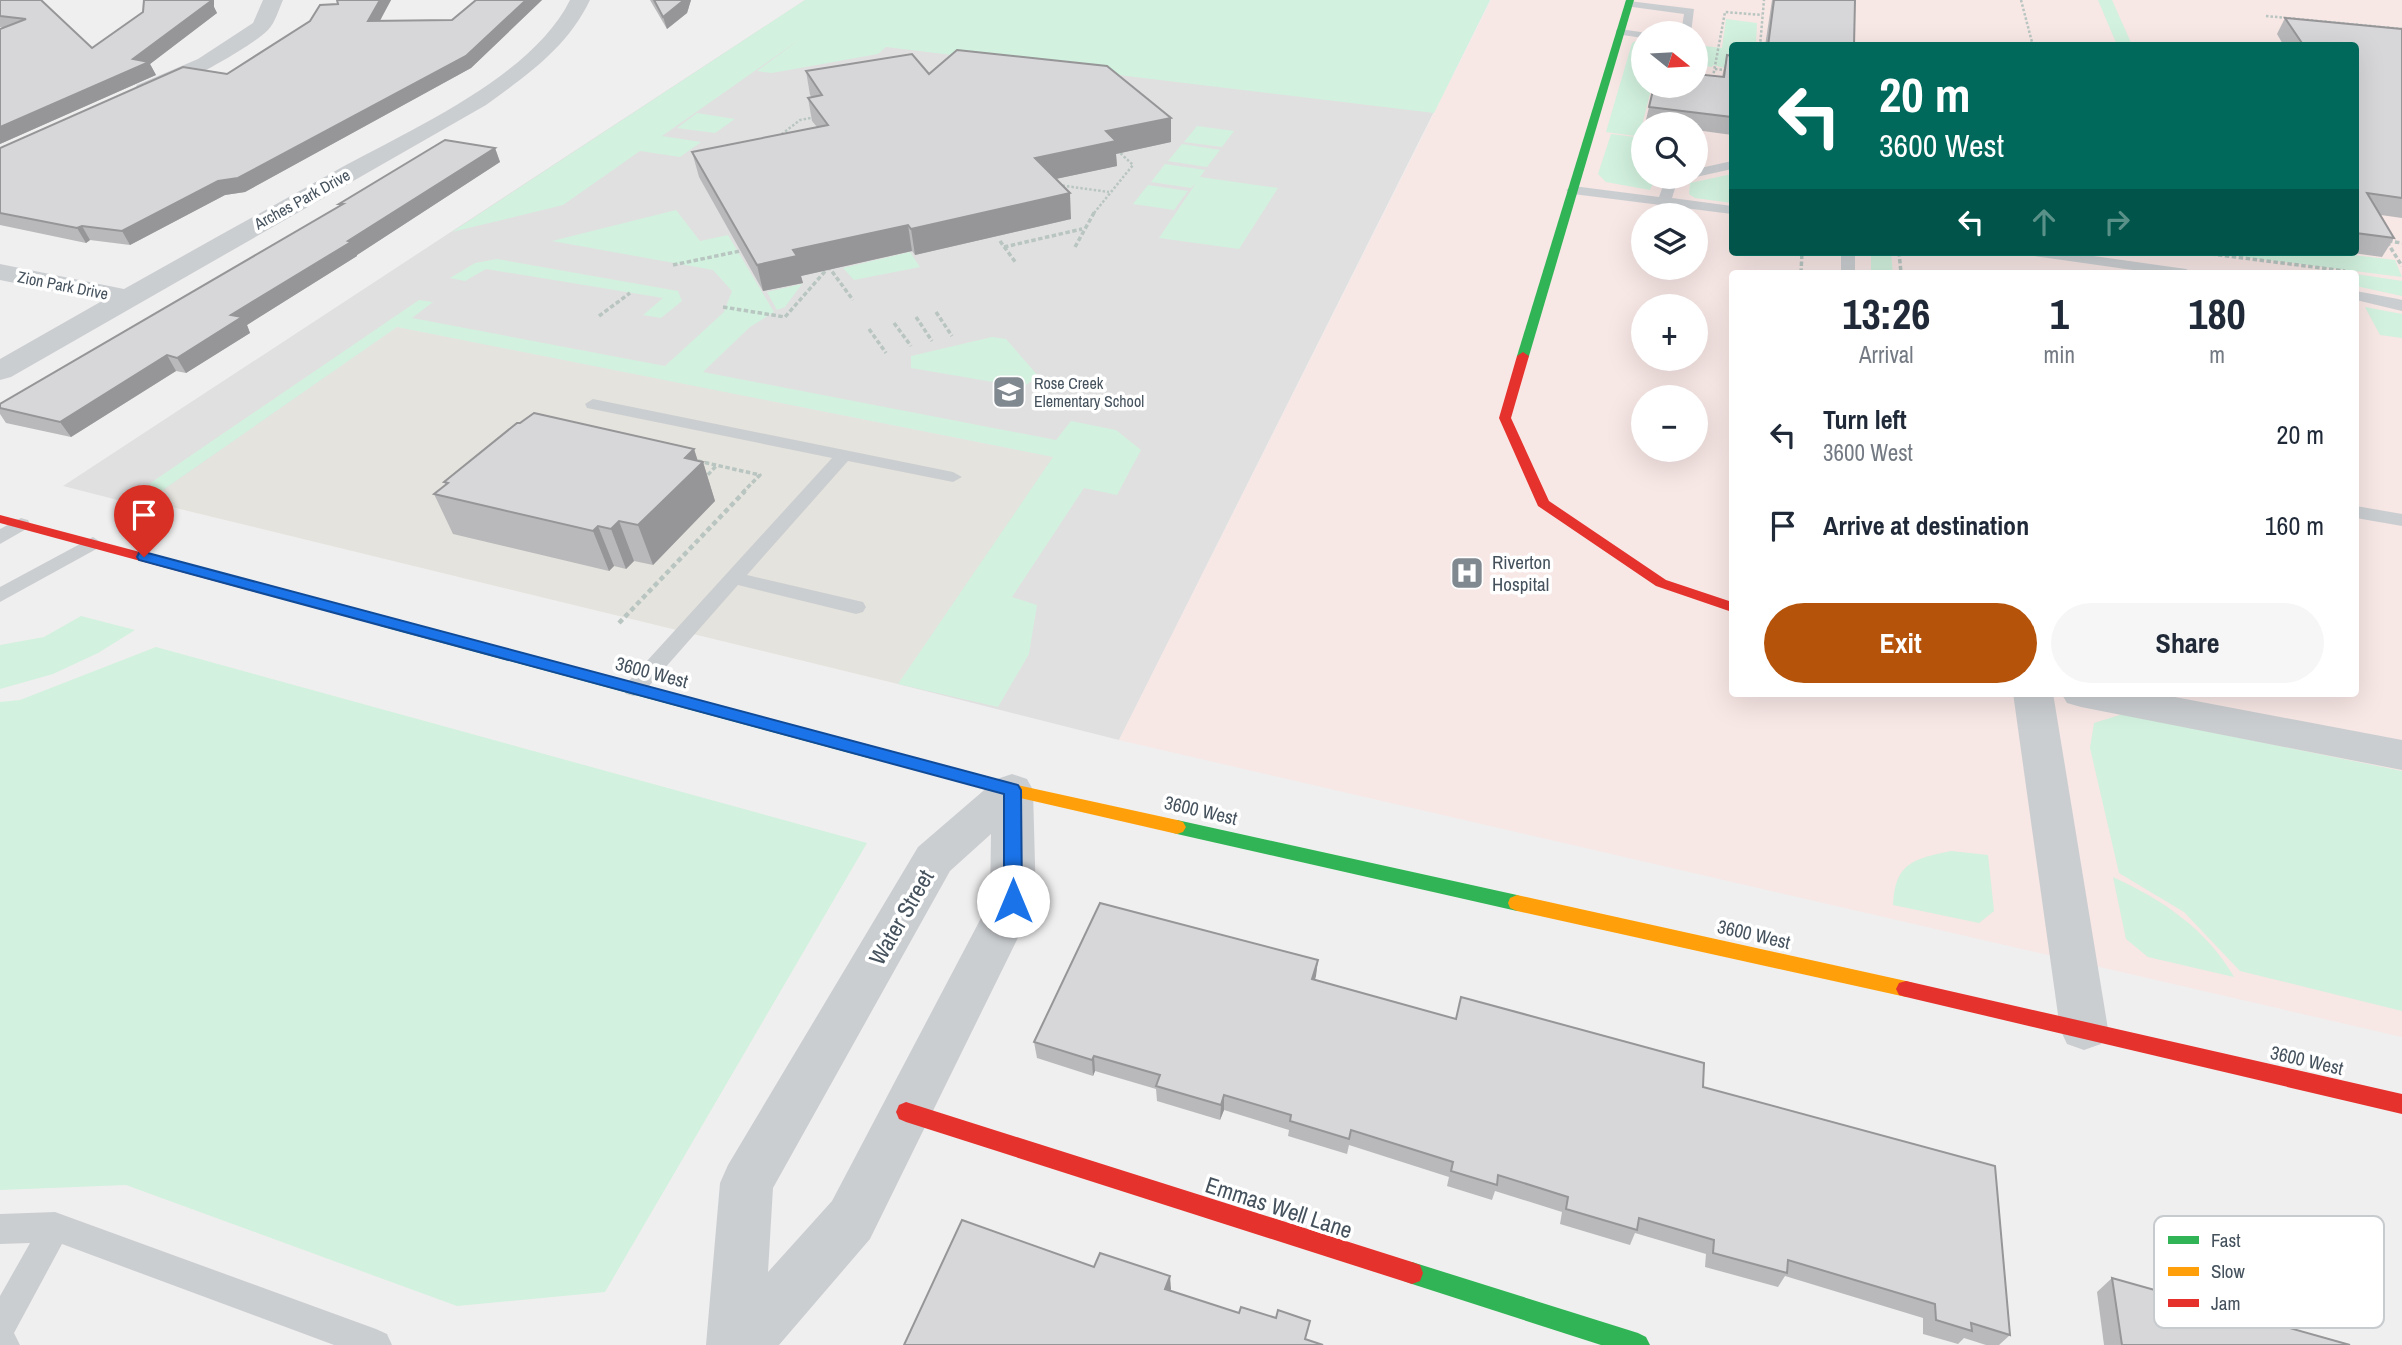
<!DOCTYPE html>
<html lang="en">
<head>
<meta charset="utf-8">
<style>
	body { margin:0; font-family:"Archivo Narrow",sans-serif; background:#f6f6f7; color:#1f2937; height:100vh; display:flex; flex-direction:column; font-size:26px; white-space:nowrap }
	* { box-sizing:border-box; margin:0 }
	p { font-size:23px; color:#747a83 }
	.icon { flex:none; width:38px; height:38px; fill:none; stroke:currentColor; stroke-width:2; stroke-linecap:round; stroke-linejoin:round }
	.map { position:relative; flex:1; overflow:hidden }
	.drawer { position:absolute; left:1729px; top:270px; width:630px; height:427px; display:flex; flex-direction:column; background:#fff; border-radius:7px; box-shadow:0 7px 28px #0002 }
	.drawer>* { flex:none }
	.guide { position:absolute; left:1729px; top:42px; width:630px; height:214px; border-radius:7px; box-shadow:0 7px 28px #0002; background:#00695c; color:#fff; overflow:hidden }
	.needle { width:46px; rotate:108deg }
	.buttons { position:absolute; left:1631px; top:21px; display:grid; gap:14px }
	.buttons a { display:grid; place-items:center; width:77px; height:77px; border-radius:50%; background:#fff; box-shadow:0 7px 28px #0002; font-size:35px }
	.pin { position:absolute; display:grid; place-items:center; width:60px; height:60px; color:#fff; margin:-72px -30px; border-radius:50% 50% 50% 0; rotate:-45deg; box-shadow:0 0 7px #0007 }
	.pin .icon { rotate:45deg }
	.me { position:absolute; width:77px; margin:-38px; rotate:0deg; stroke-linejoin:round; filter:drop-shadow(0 0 5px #0008) }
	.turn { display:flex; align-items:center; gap:24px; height:147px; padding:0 35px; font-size:32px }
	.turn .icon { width:91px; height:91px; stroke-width:2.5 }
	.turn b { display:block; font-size:49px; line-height:60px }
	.lanes { display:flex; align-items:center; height:66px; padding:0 35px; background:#0003; justify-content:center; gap:35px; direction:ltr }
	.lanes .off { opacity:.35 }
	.eta { display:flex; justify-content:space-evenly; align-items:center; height:119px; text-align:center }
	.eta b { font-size:42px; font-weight:800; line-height:49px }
	.cta { display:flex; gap:14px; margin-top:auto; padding:14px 35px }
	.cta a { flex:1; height:80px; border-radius:42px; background:#b45309; color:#fff; font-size:28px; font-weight:800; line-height:80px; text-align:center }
	.cta a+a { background:#f6f6f7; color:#1f2937 }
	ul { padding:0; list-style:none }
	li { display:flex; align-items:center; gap:21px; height:91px; padding:0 35px }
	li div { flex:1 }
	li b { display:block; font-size:26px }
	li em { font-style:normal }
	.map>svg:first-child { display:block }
</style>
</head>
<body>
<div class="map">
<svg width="2402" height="1345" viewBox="0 0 2402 1345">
	<rect width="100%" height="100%" fill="#f0efef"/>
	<polygon fill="#e5e3dd" points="397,327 1054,457 898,684 147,501"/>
	<polygon fill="#e1e0e1" points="805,0 1490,0 1119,740 898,684 1053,457 397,327 141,506 63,486"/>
	<path fill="#f7e7e5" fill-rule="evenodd" d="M1491 0H2402V1037L1119 740ZM1643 33H1696V86H1643ZM1732 46H2356V252H1732ZM1643 124H1696V177H1643ZM1643 215H1696V268H1643ZM1732 273H2356V693H1732ZM1643 306H1696V359H1643ZM1643 397H1696V450H1643Z"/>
	<g fill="#d2f1de">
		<polygon points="805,0 1490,0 1434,113 886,47 878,54 772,73 757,71 803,37 662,136 701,142 680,157 640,151 563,205 452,232"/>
		<polygon points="2098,0 2112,0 2132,45 2117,45"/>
		<polygon points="1726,19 1757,23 1756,45 1732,46 1732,70 1713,65 1712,67 1696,65 1696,58 1706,56 1696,57 1696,45 1722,48"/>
		<polygon points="1640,39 1643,40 1643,86 1652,86 1642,125 1643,137 1606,132 1632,43"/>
		<polygon points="697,113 735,119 715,133 677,128"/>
		<polygon points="1197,126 1234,131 1222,147 1184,142"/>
		<polygon points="1611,134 1643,138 1643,177 1656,177 1650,190 1606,182 1598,174"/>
		<polygon points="1182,144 1220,150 1207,167 1168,161"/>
		<polygon points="1165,164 1205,170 1200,177 1278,188 1239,249 1159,238 1196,183 1191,188 1151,182"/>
		<polygon points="1732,174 1732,203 1695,198 1689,194 1690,183"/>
		<polygon points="1148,185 1188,191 1174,210 1133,204"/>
		<polygon points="676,210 700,241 728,235 774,312 750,327 703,372 1056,440 1071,421 1116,430 1141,450 1117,495 1084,488 1012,597 1037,605 1029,654 998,707 898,684 1053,457 397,327 147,501 130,497 419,300 433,302 412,318 665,366 724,312 732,291 713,270 552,241"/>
		<polygon points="910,252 920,267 854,280 843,268"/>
		<polygon points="1871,252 1891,252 1893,273 1871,273"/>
		<polygon points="2204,252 2329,252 2395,260 2402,277"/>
		<polygon points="497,259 678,291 682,301 661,318 643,315 663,298 486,269 465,281 450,278 475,263"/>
		<polygon points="2356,274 2402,281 2402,296 2356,286"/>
		<polygon points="802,284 785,307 777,310 767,292"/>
		<polygon points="2365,307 2402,314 2402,338 2380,335"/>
		<polygon points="992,337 1006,339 1039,377 1022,387 911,368 911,356"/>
		<polygon points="81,616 135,630 98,653 53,674 0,689 0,645 44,637"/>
		<polygon points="156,647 867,843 605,1292 457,1306 126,1185 0,1190 0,702 20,700"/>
		<polygon points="2123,714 2402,771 2402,1011 2240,971 2184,912 2119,873 2090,748 2094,723"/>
		<path d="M1951 851 1988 855 1994 911 1979 923 1893 905C1895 862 1914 859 1951 851Z"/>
		<path d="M2113 877C2163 900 2206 929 2234 977L2148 957 2126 939Z"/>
	</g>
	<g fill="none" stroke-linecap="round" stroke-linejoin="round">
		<g stroke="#b8c5c1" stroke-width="2.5" stroke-dasharray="2.5 2" stroke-linecap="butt">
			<polyline points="2021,0 2033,46"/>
			<polyline points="2266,16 2402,29"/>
			<polyline points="1760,46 1764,0"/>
			<polyline points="1715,69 1732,71"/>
			<polyline points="1712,82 1725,12 1762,15"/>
			<polyline points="778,137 800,120 816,117"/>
			<polyline points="1058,185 1109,192"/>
			<polyline points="1094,213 1133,165 1116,149"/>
		</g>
		<g stroke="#b8c5c1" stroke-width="3.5" stroke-dasharray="4.5 2.5" stroke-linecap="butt">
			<polyline points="1000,241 1016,263"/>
			<polyline points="2388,241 2402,243"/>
			<polyline points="2387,242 2402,266"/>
			<polyline points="1004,247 1082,229"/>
			<polyline points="1075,247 1095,211"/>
			<polyline points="1899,252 1901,273"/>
			<polyline points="2204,253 2345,271"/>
			<polyline points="673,265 740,251"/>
			<polyline points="828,266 853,300"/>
			<polyline points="1801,273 1802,252"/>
			<polyline points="723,307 785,317 828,268"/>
			<polyline points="936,312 952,336"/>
			<polyline points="599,316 630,293"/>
			<polyline points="916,317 932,341"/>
			<polyline points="894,323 911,346"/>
			<polyline points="869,329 886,353"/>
			<polyline points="698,461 760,475 743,492"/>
			<polyline points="703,480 716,466"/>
		</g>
		<polyline stroke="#b8c5c1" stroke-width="4.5" stroke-dasharray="5 3.5" stroke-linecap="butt" points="619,623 745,491"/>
		<g fill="#cbced1" fill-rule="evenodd">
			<polygon points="1629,1 1694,9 1691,33 1681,33 1684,14 1625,6 1625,2"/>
			<polygon points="1620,29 1647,33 1643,33 1643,38 1616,34 1616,30"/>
			<polygon points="1732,161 1732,169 1696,177 1695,177 1696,169"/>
			<polygon points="1666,177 1688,177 1677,182 1672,198 1732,206 1732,214 1573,194 1566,190 1573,186 1659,197"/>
			<rect x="1841" y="252" width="14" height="21"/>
			<polygon points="2027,252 2065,252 2186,269 2193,273 2154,273 2034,256"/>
			<polygon points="2356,291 2398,299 2402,300 2402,311 2356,300"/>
			<polygon points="593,399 953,472 962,477 953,482 848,461 747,575 863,602 866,607 863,612 856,614 738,585 642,694 634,696 626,694 623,689 626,684 832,458 587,408 585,404"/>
			<polygon points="2356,506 2402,514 2402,526 2356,518"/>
			<polygon points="21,518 28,520 30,524 28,528 0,544 0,529"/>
			<polygon points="93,537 102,543 100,547 0,602 0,587"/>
			<polygon points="55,1212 376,1329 387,1334 392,1345 334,1345 62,1244 14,1333 20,1345 0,1345 0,1296 30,1243 0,1244 0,1214"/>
		</g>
		<g fill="#cbced1" fill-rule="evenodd">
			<path d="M263 0H283C279 9 275 23 268 30 252 47 159 100 137 95L134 90 137 85 198 59 253 23Z"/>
			<path d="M570 0H590C567 48 527 75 486 105L11 377 0 380V359L102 301 0 280V264L124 289C195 249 266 210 337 170 411 129 532 77 570 0Z"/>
			<polygon points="2013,693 2053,693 2108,1029 2101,1044 2084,1050 2067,1044 2060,1029"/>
			<polygon points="2061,693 2154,693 2402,740 2402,770 2081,707 2067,703"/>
			<path d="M1012 774 1027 779 1033 790 1036 901 870 1239 779 1345H706L720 1183 728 1165 918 847 997 779ZM991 834 990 901 832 1201 768 1272 773 1188 950 871Z"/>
		</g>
		<g fill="#30b455" fill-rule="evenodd">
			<polygon points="1626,0 1634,0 1529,356 1527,359 1519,359 1517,356"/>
			<polygon points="385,617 872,747 878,749 880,753 878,757 872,759 380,626 377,622"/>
			<polygon points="1177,820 1517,895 1524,898 1526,903 1524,908 1517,911 1177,834 1171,832 1168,827 1171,822"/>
			<polygon points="1412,1262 1638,1333 1646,1337 1650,1345 1601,1345 1412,1284 1404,1281 1401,1273 1404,1265"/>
		</g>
		<g fill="#ff9f0a" fill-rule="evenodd">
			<polygon points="872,747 1012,784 1177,820 1183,822 1186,827 1183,832 1177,834 1012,796 866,757 864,753 866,749"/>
			<polygon points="1517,895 1906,981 1913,983 1916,989 1913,995 1906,997 1517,911 1510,908 1508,903 1510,898"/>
		</g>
		<g fill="#e5322d" fill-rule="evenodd">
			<polygon points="1523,352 1529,356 1511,418 1549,501 1666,580 1732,602 1732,612 1656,586 1538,506 1499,418 1517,356"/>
			<polygon points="0,515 385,617 393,622 385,627 0,523"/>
			<polygon points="1906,981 2402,1094 2402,1114 1906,997 1899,995 1896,989 1899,983"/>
			<polygon points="906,1102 1412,1262 1420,1265 1423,1273 1420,1281 1412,1284 906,1122 899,1119 896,1112 899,1105"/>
		</g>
	</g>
	<g fill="#b9b9bb">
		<polygon points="0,0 92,48 143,12 144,0 214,0 214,7 217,13 150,64 156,75 0,144 0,29 4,28 0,27"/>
		<polygon points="337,0 391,0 379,21 452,20 476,0 542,0 471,68 245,192 225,195 130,245 90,240 86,243 0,225 0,148 227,74 338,4"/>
		<polygon points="650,0 691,0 687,13 667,29"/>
		<polygon points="1772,0 1855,0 1854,46 1765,46"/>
		<polygon points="2285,18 2402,29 2402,218 2381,215 2394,238 2382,257 2345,252 2356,252 2356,46 2284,46 2277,34"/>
		<polygon points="1727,55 1732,56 1732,135 1696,130 1696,124 1645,124 1654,86 1722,77"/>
		<polygon points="806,71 929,74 1171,118 1171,142 1116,154 1117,166 1055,179 1071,219 915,255 912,251 801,276 803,283 763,291 699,177 692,152 817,127 812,121 808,98 812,97 810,95"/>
		<polygon points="495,148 500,162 357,255 357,256 247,325 250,333 186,373 176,371 71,437 6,423 0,414 0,404 340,206 339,204"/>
		<polygon points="694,449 698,461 703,462 715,501 653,565 634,561 626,569 614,566 609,571 453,534 434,494 446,485 444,482"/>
		<polygon points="1318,960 1315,980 1703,1087 2010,1335 1999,1345 1986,1345 1964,1338 1958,1344 1923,1334 1923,1318 1785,1276 1778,1287 1705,1267 1706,1254 1635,1233 1630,1245 1560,1224 1562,1212 1495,1191 1492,1200 1447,1186 1449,1177 1349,1145 1347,1154 1288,1136 1289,1130 1224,1110 1220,1120 1157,1101 1156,1089 1095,1071 1093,1076 1037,1058 1034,1042"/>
		<polygon points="2112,1278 2350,1345 2104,1345 2097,1292"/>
	</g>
	<g fill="#969698">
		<polygon points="210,0 214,0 214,7 217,13 150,64 156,75 0,144 0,127 133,59"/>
		<polygon points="380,0 391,0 373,34 368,21"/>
		<polygon points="526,0 542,0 471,68 245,192 225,195 130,245 122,231"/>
		<polygon points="684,0 691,0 687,13 667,29 663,17"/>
		<polygon points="1171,118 1171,142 1116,154 1117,166 1037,183 1035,158 1106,131"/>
		<polygon points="495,148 500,162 357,255 357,256 247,325 250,333 186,373 177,358 231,315"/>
		<polygon points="1070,193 1071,219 915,255 911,229"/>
		<polygon points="908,225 912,251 801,276 803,283 763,291 757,265 793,250"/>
		<polygon points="82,226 90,240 86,243 77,228"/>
		<polygon points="167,355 176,371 71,437 60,422"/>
		<polygon points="694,449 699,465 703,462 715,501 653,565 638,525 685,458"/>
		<polygon points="619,521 634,561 626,569 611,529"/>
		<polygon points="598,526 614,566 609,571 593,531"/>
		<polygon points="1318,960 1316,976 1310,995 1312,979"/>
		<polygon points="1094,1056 1095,1071 1093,1076 1092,1060"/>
		<polygon points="1224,1095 1224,1110 1220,1120 1221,1105"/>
		<polygon points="1170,1276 1171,1289 1166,1303 1165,1289"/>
	</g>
	<g fill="#d7d7d9" stroke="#969698" stroke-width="2">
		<polygon points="0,0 41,0 92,48 143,12 144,0 210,0 211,1 133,59 149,62 0,127 0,29 26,19 0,16"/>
		<polygon points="337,0 380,0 368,21 452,20 476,0 526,0 466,56 238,178 218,181 122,231 82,226 77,228 0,213 0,148 183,67 227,74 310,21 320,5 338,4"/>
		<polygon points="654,0 684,0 663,17"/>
		<polygon points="1774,0 1855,0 1854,46 1768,46"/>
		<polygon points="2285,18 2402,29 2402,198 2367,193 2394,238 2356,233 2356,46 2304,46"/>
		<polygon points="957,50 1107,66 1171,118 1106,131 1116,141 1035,158 1070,193 911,229 908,225 793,250 797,256 757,265 692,152 828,125 808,98 822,95 806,71 912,54 929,74"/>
		<polygon points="1727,55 1732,56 1732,117 1649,107 1654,86 1696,86 1696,74 1724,77"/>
		<polygon points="445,140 495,148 348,241 351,242 231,315 242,317 177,358 167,355 60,422 0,408 0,404 343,204 339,204"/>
		<polygon points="534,413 694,449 685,458 703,462 638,525 619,521 611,529 598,526 593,531 434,494 448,483 444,482 517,423 520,423"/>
		<polygon points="1100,903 1318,960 1312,979 1456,1019 1461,997 1704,1063 1703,1087 1995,1166 2010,1335 1971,1323 1972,1331 1936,1320 1935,1304 1788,1260 1787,1273 1713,1253 1714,1240 1639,1218 1637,1230 1566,1209 1568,1197 1498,1175 1497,1185 1451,1171 1453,1162 1351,1130 1349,1139 1290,1121 1291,1115 1224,1095 1221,1105 1156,1086 1160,1075 1094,1056 1092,1060 1034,1042"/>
		<polygon points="962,1220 1094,1267 1100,1253 1170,1276 1165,1289 1239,1313 1241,1307 1276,1318 1278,1310 1310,1321 1305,1339 1323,1345 904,1345"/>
		<polygon points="2112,1278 2350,1345 2122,1345"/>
	</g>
	<polygon fill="#1a73e8" stroke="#114b97" stroke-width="2" points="144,552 1018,785 1021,790 1022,901 1020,907 1013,909 1006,907 1004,901 1004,794 139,560 137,557 139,553"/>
	<defs>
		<symbol id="school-square" viewBox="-11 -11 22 22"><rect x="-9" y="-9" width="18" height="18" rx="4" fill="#818990" stroke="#fff"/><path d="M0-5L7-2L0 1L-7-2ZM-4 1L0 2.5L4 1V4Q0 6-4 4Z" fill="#fff"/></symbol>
		<symbol id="hospital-square" viewBox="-11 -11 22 22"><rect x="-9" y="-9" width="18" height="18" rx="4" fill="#818990" stroke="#fff"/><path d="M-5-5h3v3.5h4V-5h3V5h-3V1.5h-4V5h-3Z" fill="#fff"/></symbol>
	</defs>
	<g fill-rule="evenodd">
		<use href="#school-square" x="990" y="373" width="38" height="38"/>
		<use href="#hospital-square" x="1448" y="554" width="38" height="38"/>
	</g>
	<g text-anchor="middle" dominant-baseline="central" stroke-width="7" stroke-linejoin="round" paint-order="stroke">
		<g font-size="16" fill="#45525d" stroke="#fff">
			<text transform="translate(302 199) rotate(-29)">Arches Park Drive</text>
			<text transform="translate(63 285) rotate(11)">Zion Park Drive</text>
		</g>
		<g font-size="16" fill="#45525d" stroke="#fff" text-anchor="start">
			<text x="1034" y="383">Rose Creek<tspan x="1034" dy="18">Elementary School</tspan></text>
		</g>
		<g font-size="19" fill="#45525d" stroke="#fff" text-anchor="start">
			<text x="1492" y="562">Riverton<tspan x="1492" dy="22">Hospital</tspan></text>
		</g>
		<g font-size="19" fill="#45525d" stroke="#fff">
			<text transform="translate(652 672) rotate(15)">3600 West</text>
			<text transform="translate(1201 810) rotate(13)">3600 West</text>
			<text transform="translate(1754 934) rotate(13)">3600 West</text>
			<text transform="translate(2307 1060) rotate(13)">3600 West</text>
		</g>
		<g font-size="23" fill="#45525d" stroke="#fff">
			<text transform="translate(901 917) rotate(-60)">Water Street</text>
			<text transform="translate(1279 1207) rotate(18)">Emmas Well Lane</text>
		</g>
	</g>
	<rect x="2154" y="1216" width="230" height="112" rx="10" fill="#fff" stroke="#c7cbce" stroke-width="2"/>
	<rect x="2168" y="1236" width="31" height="8" fill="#30b455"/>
	<rect x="2168" y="1267" width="31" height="9" fill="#ff9f0a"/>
	<rect x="2168" y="1299" width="31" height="8" fill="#e5322d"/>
	<g font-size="19" fill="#45525d">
		<text x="2211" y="1247">Fast</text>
		<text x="2211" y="1278">Slow</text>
		<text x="2211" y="1310">Jam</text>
	</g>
</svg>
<div class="buttons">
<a><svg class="needle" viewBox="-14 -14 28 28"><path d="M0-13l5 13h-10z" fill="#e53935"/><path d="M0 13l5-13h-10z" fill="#747a83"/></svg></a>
<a><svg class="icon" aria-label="search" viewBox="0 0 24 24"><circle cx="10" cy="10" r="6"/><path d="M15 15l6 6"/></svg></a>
<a><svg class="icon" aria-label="layers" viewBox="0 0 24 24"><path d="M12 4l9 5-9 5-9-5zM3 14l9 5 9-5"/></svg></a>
<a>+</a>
<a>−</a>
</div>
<div class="pin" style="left:144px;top:557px;background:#d93025"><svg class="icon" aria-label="arrive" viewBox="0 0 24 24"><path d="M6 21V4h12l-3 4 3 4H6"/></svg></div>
<svg class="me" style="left:1013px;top:901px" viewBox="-20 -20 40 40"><circle r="19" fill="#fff"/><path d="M0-13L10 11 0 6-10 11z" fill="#1a73e8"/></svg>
<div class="guide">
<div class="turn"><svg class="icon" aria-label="left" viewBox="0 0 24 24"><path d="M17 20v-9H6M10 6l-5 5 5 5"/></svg><div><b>20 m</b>3600 West</div></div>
<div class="lanes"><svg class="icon" aria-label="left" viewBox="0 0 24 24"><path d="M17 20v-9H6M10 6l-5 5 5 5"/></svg><svg class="icon off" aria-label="ahead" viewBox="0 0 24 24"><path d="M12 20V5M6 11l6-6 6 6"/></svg><svg class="icon off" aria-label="right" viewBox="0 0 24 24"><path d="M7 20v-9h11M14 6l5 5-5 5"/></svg></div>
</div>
<section class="drawer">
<div class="eta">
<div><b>13:26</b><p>Arrival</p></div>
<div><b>1</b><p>min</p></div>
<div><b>180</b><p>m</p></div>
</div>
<ul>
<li><svg class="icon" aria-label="left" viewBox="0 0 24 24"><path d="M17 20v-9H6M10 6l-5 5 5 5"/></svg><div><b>Turn left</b><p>3600 West</p></div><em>20 m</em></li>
<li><svg class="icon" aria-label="arrive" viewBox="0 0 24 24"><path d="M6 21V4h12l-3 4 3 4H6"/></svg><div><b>Arrive at destination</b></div><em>160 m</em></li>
</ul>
<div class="cta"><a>Exit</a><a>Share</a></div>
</section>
</div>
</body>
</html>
